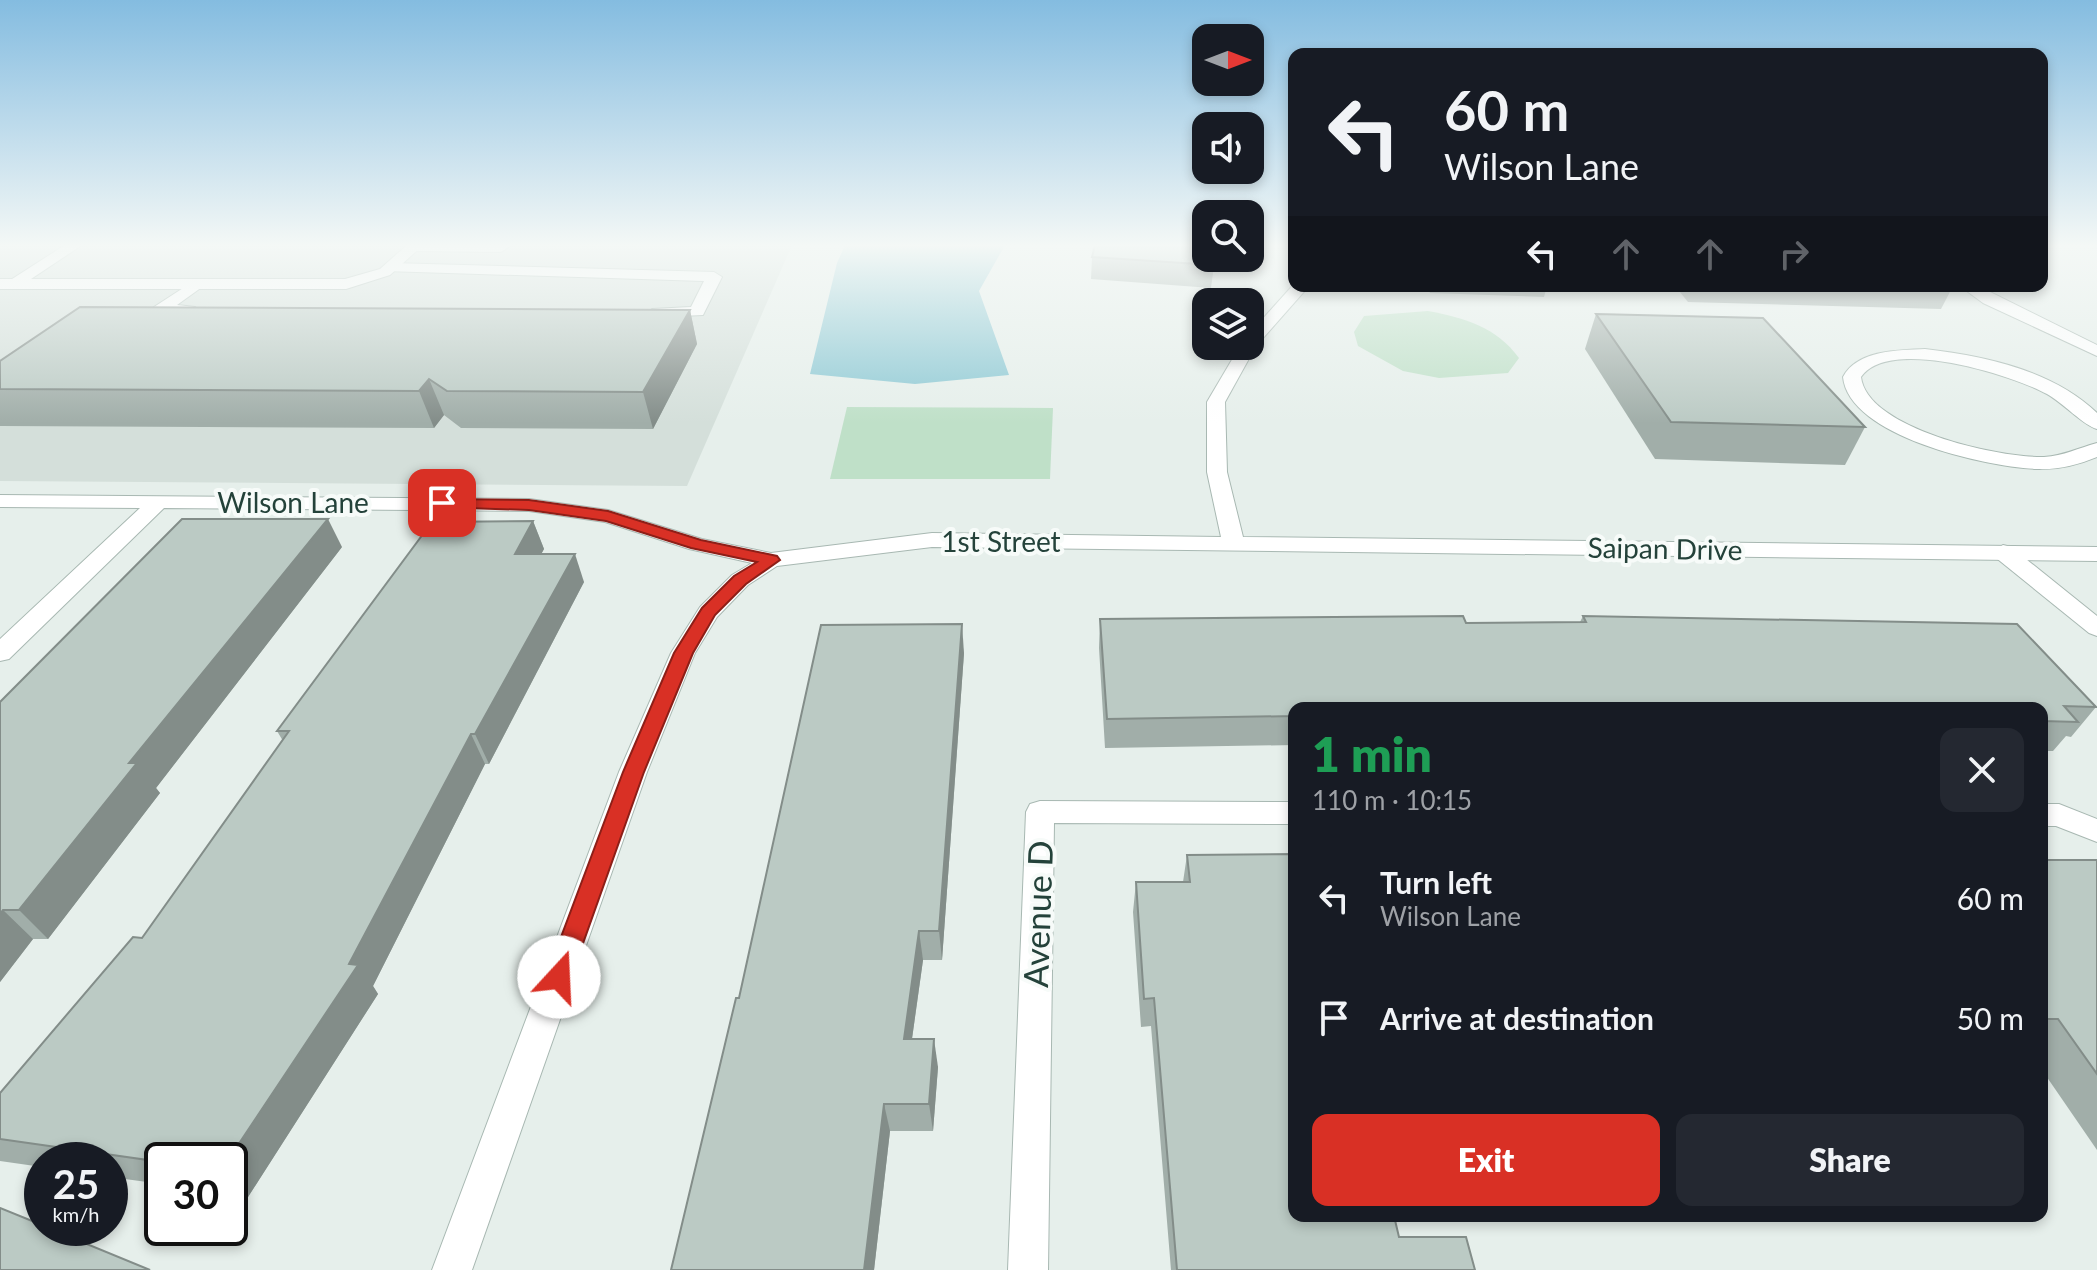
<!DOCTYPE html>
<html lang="en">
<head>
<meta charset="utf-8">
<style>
	body { margin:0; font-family:Lato,sans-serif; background:#242831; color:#f1f3f6; height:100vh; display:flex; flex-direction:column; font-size:30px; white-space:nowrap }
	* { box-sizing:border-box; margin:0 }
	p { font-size:26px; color:#9ea1a6 }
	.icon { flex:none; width:44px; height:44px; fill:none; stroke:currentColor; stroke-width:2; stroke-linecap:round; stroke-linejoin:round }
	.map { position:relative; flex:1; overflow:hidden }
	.sheet { position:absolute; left:1288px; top:702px; width:760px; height:520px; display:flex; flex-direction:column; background:#171b24; border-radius:16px; box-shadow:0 4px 12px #0003 }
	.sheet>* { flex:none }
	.banner { position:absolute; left:1288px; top:48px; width:760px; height:244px; border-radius:16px; box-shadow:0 4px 12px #0003; background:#171b24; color:#f1f3f6; overflow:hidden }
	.needle { width:52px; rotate:90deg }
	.fabs { position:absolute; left:1192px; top:24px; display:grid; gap:16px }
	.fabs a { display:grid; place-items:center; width:72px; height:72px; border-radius:16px; background:#171b24; box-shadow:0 4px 12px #0003; font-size:40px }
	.speed { position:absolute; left:24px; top:1142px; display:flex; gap:16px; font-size:40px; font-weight:700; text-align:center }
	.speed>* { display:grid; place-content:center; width:104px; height:104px; border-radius:50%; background:#171b24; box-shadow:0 4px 12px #0003; line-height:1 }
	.speed small { font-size:20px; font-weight:400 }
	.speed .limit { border:4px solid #111; border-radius:12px; background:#fff; color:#111 }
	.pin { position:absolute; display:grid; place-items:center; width:68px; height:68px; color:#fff; margin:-34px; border-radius:16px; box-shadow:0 4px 12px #0006 }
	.me { position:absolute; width:88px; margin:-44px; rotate:20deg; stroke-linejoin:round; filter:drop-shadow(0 0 6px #0008) }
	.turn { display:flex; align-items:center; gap:28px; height:168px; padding:0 24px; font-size:36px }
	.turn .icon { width:104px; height:104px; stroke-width:2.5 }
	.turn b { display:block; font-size:56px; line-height:68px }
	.lanes { display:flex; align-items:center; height:76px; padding:0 24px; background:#0003; justify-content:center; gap:40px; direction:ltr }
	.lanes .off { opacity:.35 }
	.round { display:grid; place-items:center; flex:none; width:84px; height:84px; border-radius:16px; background:#242831 }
	.overview { display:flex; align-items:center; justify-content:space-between; height:136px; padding:0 24px }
	h1 { font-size:48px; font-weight:800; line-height:60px; color:#1e9e55 }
	.primary-button { display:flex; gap:16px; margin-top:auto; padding:16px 24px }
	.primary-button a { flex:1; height:92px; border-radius:16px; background:#d93025; color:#fff; font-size:32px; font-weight:800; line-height:92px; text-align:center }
	.primary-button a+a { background:#242831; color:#f1f3f6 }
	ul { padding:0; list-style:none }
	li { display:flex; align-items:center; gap:24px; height:120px; padding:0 24px }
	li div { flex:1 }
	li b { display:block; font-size:30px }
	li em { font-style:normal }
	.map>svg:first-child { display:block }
</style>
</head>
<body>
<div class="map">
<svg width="2097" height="1270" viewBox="0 0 2097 1270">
	<rect width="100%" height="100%" fill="#e6efeb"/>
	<polygon fill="#d4dfda" points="0,245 792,245 687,486 0,481"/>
	<g fill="#bfe0c8">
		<path d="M1428 311C1465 318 1496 327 1519 358L1508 373 1439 378 1403 371 1358 346 1354 332 1364 316Z"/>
		<polygon points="847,407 1053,408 1050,479 830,479"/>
	</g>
	<polygon fill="#8ec9d4" points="845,245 1005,245 979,291 1009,375 915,384 810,374 837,263"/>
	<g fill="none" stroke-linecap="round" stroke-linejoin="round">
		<defs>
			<g id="service">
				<polygon points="65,245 82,245 19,287 9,287 9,281"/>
				<polygon points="408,245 511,245 501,252 414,251 409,250"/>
				<polygon points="390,263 714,272 722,277 703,315 658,317 650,312 652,309 691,307 704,281 385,271 382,268"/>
				<polygon points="197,279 205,284 202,287 177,305 195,307 195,313 154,313 154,307"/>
				<polygon points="2003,545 2011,547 2097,616 2097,636 2089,633 1995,557 1992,552"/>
			</g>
			<g id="minor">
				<polygon points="407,245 423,245 390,275 346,289 0,289 0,279 345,279 380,269"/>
				<polygon points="1294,284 1309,286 1256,346 1225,402 1227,472 1243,537 2097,547 2097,561 932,547 777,566 748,585 717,617 695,653 647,772 472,1270 432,1270 619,772 671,653 700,607 732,575 752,563 689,549 605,522 529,511 164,508 9,659 0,661 0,639 140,508 0,507 0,495 529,499 608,510 702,539 771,553 932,533 1221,537 1207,472 1207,402 1240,346 1250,346 1250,333"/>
				<polygon points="1960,286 1978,286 2097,345 2097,356 1983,303"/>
				<path d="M1925 349C1985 356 2052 370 2097 413V429C2084 426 2062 402 2047 394 2012 375 1889 336 1861 377 1867 429 1999 458 2044 457 2064 456 2078 448 2097 443V457C2078 465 2058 470 2037 469 1988 467 1849 437 1843 377 1857 350 1899 350 1925 349Z"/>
				<polygon points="1040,801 1294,802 1294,824 1054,823 1048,1270 1008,1270 1026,812 1030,804"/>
				<polygon points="2042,804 2059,804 2097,819 2097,842 2056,826 2042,826"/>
			</g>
		</defs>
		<use href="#service" stroke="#a8b8b2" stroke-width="2"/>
		<use href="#minor" stroke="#a8b8b2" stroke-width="2"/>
		<use href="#service" fill="#fff" fill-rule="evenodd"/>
		<use href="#minor" fill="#fff" fill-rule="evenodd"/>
	</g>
	<g fill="#a1aea9">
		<polygon points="1092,257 1215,258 1211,288 1091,279"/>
		<polygon points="1427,286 1547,286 1544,297 1430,293"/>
		<polygon points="1675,286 1950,286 1952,288 1941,309 1688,302"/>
		<polygon points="690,310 697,344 653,429 461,428 444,415 434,428 0,426 0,361"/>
		<polygon points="1596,314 1865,427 1845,465 1655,459 1585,349"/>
		<polygon points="533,521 544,549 541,554 584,582 489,764 485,764 373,986 378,994 248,1197 230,1194 230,1160 162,1160 162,1184 110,1177 110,1160 42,1160 42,1167 0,1161 0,1093 142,938 283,741 277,731"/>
		<polygon points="342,547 156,788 160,793 48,939 33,939 0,982 0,702"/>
		<polygon points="1583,616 2096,707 2071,737 2066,736 2053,751 2042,751 2042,708 1294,708 1294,745 1105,748 1099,648 1100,619 1466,623 1580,622"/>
		<polygon points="964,653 942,960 923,960 912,1039 938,1067 933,1131 890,1131 874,1270 671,1270 739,998"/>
		<polygon points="1187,855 1399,1237 1475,1270 1171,1270 1151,1026 1141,1027 1133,912 1136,882 1183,882"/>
		<polygon points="2042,860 2097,860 2097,1150 2042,1070"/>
	</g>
	<g fill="#838d89">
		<polygon points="690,310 697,344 653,429 643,392"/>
		<polygon points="429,379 444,415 434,428 419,391"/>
		<polygon points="328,519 342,547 156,788 160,793 48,939 19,910 129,763"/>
		<polygon points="533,521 544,549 526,582 515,554"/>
		<polygon points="575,554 584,582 489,764 475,734"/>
		<polygon points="962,624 964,653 942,960 939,931"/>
		<polygon points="471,734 485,764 373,986 378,994 248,1197 230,1180 230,1160 228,1160 349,964"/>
		<polygon points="3,910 33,939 0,982 0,914"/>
		<polygon points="919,931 923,960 908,1067 904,1039"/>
		<polygon points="934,1039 938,1067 933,1131 929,1104"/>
		<polygon points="884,1104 890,1131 874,1270 864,1270"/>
	</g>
	<g fill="#bbcac4" stroke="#838d89" stroke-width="2">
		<polygon points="1095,245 1206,245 1206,258 1214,258 1213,265 1092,257"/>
		<polygon points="1878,286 1950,286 1952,288"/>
		<polygon points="80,307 690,310 643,392 447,391 429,379 419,391 0,389 0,361"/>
		<polygon points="1596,314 1763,318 1865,427 1671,422"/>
		<polygon points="182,519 328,519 129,763 137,763 19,910 3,910 0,914 0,702"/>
		<polygon points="533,521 515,554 575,554 475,734 471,734 349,964 358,965 228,1160 162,1160 162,1162 0,1139 0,1093 133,937 142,938 289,731 277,731 432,522"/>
		<polygon points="1463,616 1466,623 1586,622 1583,616 2017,624 2096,707 2064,706 2078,722 2042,721 2042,708 1294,708 1294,716 1107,719 1100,619"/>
		<polygon points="962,624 939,931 919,931 904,1039 934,1039 929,1104 884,1104 864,1270 671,1270 736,998 739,998 821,625"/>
		<polygon points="1294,854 1294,1216 1394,1216 1399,1237 1466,1237 1475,1270 1177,1270 1154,998 1144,999 1136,882 1190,882 1187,855"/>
		<polygon points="2042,860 2097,860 2097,1074 2058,1019 2042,1019"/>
		<polygon points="0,1208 42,1225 42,1228 48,1228 150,1270 0,1270"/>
	</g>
	<linearGradient id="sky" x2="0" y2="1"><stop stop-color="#84bce0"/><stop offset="0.58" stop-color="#f4f8f6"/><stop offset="1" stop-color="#f4f8f6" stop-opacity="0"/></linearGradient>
	<rect width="2097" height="423" fill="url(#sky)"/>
	<polygon fill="#d93025" stroke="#8d1f18" stroke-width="2" points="442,499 529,500 608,511 701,540 777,556 780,560 746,584 715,615 693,653 644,772 571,977 567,985 559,988 550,985 546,977 623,772 674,653 702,608 734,576 757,562 691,548 606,521 529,510 436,507 434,503"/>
	<g text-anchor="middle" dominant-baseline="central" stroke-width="8" stroke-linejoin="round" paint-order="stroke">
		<g font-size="28" fill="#24423a" stroke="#f7fbf9">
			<text x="293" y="502">Wilson Lane</text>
			<text x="1001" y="541">1st Street</text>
			<text transform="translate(1665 548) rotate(1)">Saipan Drive</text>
		</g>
		<g font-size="34" fill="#24423a" stroke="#f7fbf9">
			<text transform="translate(1037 914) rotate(-88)">Avenue D</text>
		</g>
	</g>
</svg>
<div class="fabs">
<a><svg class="needle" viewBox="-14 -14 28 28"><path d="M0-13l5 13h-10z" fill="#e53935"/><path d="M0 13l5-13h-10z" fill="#9ea1a6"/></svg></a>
<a><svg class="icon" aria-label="sound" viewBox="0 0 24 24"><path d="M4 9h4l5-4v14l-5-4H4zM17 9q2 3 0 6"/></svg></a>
<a><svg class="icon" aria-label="search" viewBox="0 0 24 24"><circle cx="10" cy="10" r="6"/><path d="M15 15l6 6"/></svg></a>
<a><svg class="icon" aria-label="layers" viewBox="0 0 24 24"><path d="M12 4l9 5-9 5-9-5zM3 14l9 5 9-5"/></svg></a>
</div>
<div class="speed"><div>25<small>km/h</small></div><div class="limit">30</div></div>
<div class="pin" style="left:442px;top:503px;background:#d93025"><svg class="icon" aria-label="arrive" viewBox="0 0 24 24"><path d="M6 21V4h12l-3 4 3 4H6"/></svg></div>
<svg class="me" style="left:559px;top:977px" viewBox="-20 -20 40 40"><circle r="19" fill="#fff"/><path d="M0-13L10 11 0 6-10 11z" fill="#d93025"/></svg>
<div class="banner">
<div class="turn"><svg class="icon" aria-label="left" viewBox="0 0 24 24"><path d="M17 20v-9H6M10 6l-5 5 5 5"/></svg><div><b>60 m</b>Wilson Lane</div></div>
<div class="lanes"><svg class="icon" aria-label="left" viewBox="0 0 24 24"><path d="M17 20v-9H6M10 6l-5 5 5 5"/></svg><svg class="icon off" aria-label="ahead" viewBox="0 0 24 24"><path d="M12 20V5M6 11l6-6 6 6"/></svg><svg class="icon off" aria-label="ahead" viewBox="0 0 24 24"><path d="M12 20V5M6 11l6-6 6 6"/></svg><svg class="icon off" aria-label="right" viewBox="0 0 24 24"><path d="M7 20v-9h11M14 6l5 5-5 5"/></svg></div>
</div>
<section class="sheet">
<div class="overview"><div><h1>1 min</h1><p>110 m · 10:15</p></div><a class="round"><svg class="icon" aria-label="close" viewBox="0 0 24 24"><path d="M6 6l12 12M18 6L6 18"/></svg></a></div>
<ul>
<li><svg class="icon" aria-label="left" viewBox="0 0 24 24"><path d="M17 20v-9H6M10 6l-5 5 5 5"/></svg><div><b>Turn left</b><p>Wilson Lane</p></div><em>60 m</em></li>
<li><svg class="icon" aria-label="arrive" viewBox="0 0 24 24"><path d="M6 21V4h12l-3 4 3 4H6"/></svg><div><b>Arrive at destination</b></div><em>50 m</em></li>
</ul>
<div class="primary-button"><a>Exit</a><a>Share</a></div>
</section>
</div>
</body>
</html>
